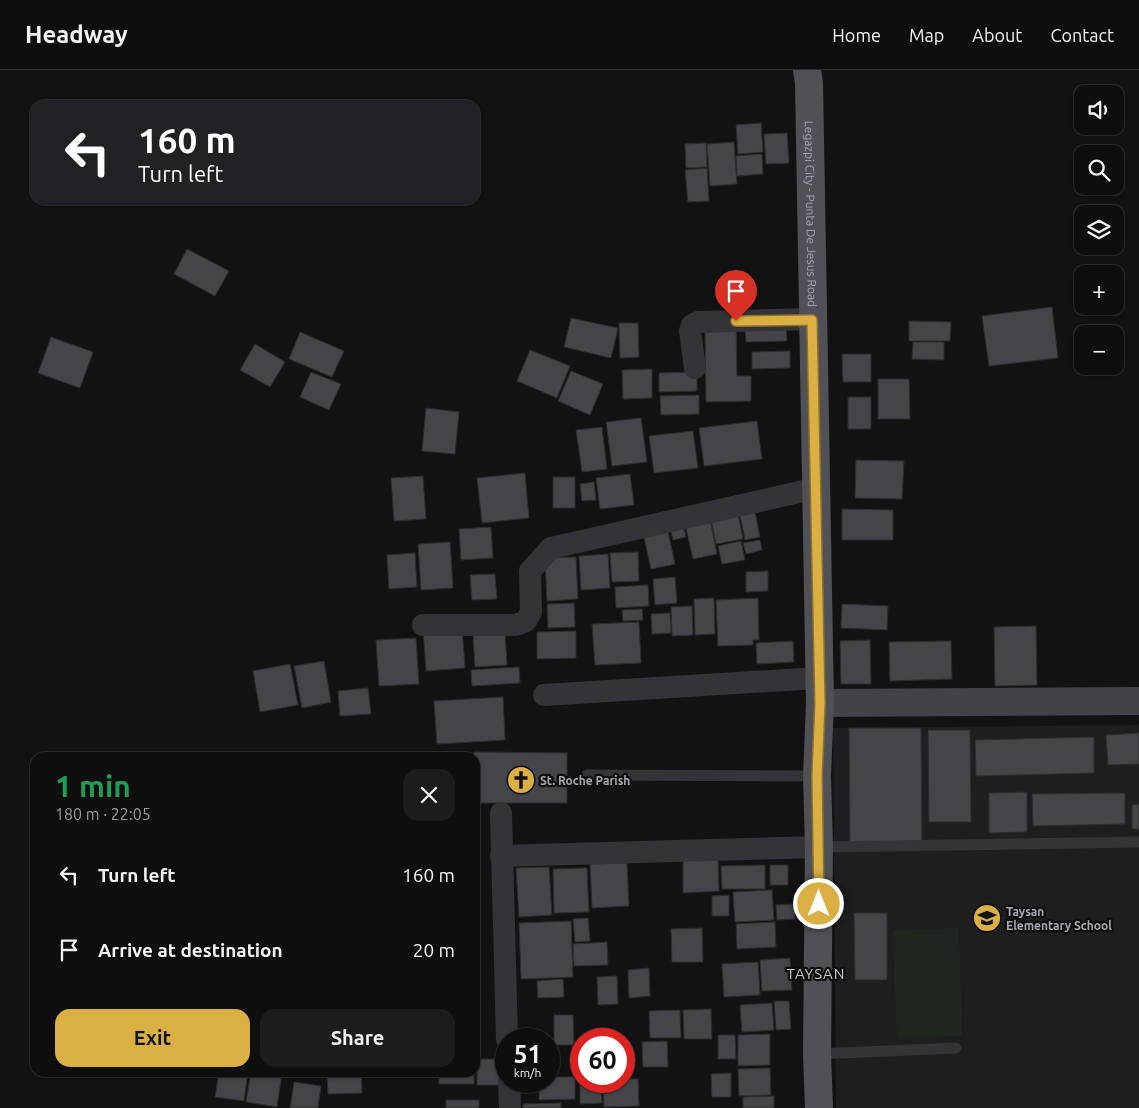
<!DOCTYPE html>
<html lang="en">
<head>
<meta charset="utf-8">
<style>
	body { margin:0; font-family:Ubuntu,sans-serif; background:#1c1c1c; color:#f1f3f6; height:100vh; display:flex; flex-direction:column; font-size:19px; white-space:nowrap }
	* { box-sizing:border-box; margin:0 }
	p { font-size:16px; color:#9b9c9e }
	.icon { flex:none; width:28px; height:28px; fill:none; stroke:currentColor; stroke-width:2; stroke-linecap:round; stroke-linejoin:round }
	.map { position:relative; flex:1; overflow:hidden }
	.sheet { position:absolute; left:30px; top:682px; width:450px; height:325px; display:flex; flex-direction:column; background:#0e0e0e; border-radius:15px; box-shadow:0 1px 4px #0004,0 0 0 1px #2e2e2e }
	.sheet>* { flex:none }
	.hud { position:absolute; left:30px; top:30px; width:450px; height:105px; border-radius:15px; box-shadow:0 1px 4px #0004,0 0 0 1px #2e2e2e; background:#202124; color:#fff; overflow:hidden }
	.fabs { position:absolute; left:1074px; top:15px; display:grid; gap:10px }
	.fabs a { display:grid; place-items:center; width:50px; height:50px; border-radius:10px; background:#0e0e0e; box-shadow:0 1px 4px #0004,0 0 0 1px #2e2e2e; font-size:25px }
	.speed { position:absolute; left:495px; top:958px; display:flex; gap:10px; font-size:25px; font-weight:700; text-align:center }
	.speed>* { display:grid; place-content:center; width:65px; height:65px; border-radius:50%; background:#0e0e0e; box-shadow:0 1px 4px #0004,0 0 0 1px #2e2e2e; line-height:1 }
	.speed small { font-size:12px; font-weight:400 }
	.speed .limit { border:8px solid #d22; background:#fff; color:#111 }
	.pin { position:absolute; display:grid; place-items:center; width:42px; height:42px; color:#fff; margin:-51px -21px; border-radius:50% 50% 50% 0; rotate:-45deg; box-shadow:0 0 5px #0007 }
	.pin .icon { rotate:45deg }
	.me { position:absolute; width:55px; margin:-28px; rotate:0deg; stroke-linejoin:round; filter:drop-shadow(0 0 4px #0008) }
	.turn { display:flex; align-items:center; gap:18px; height:105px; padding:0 25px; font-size:22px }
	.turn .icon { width:65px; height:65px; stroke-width:2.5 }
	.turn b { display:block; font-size:35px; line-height:42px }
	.round { display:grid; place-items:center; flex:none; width:52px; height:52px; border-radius:15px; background:#1c1c1c }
	.overview { display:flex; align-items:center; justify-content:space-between; height:85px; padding:0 25px }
	h1 { font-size:30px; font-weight:700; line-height:38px; color:#1e9e55 }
	.primary-button { display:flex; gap:10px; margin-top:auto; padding:10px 25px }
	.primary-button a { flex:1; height:58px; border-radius:15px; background:#dab044; color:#111; font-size:20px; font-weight:700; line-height:58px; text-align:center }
	.primary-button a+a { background:#1c1c1c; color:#f1f3f6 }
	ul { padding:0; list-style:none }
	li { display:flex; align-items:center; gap:15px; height:75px; padding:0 25px }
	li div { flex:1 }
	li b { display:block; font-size:19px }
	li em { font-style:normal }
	header { display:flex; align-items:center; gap:30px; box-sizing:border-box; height:70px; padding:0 25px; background:#0e0e0e; border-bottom:1px solid #2e2e2e }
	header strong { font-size:24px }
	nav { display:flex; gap:28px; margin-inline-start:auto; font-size:18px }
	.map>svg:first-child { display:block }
</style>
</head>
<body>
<header>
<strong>Headway</strong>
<nav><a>Home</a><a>Map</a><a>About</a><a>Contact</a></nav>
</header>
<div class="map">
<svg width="1139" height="1038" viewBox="0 0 1139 1038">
	<rect width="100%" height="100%" fill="#121213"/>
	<polygon fill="#1e1e20" points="1139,655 1139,1038 836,1038 833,658"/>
	<polygon fill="#1f2620" points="959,858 962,966 897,968 893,860"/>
	<g fill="#444548" stroke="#2d2c2f">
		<polygon points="761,53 763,82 738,84 736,55"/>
		<polygon points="787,63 789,93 766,94 764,64"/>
		<polygon points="734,72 737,114 710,116 707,74"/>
		<polygon points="706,73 707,97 686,98 685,74"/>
		<polygon points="762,84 763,104 737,106 736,86"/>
		<polygon points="707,98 709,131 688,132 685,100"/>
		<polygon points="187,179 229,201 215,226 174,204"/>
		<polygon points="1052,237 1058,288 989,296 982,246"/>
		<polygon points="571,248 618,258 611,288 564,277"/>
		<polygon points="909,251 951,252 950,271 909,271"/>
		<polygon points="619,253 638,253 639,287 620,288"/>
		<polygon points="786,255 787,271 746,272 745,256"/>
		<polygon points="705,260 736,260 737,306 751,306 751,331 706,332"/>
		<polygon points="300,262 344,281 332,307 289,289"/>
		<polygon points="51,267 93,282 80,318 38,303"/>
		<polygon points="913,272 944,272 944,290 912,289"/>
		<polygon points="255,274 285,292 270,317 240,300"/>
		<polygon points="530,280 570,296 557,328 517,311"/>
		<polygon points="790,281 790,298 752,299 752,282"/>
		<polygon points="842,284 871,284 871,312 843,312"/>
		<polygon points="652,299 652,328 623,329 622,300"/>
		<polygon points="571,301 603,314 590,345 558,331"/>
		<polygon points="311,302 341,314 329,340 300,327"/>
		<polygon points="697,302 697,321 659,322 659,303"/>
		<polygon points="878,309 909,309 910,349 878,349"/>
		<polygon points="699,325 699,344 661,345 660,326"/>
		<rect x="848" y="327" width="23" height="32"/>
		<polygon points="426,338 459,342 455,384 422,381"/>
		<polygon points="641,348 647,392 612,396 606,352"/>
		<polygon points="757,351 762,389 704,396 699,358"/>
		<polygon points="602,357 607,399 582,402 576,360"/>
		<polygon points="693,361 698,398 654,403 649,366"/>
		<polygon points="856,390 904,391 902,429 855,428"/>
		<polygon points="525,403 529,448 482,453 477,408"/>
		<polygon points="630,404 634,435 600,439 596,408"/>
		<polygon points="423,406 426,449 394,451 391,408"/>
		<rect x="553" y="407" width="22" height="31"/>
		<polygon points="594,412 596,430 582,431 580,414"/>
		<polygon points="754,437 760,467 745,470 739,440"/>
		<polygon points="842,439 893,440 893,470 842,470"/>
		<polygon points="709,444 717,484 693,489 684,449"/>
		<polygon points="738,444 743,469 716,474 711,449"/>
		<polygon points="682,451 686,467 673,470 669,454"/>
		<polygon points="491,457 493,488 461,490 459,459"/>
		<polygon points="667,457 675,494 651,499 643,463"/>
		<polygon points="760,470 762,480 746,484 743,473"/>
		<polygon points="741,471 745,490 722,494 718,476"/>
		<polygon points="450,472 453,518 421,520 418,474"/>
		<polygon points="638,482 639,511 612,512 610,483"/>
		<polygon points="415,483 417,517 389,519 387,485"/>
		<polygon points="608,484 610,518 581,520 579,486"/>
		<polygon points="576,487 578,529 547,531 545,488"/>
		<polygon points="768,501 768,521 746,522 746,502"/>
		<polygon points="495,504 497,529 472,530 470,505"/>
		<polygon points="675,507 677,533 655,535 653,509"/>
		<polygon points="648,515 649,536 616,538 615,517"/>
		<polygon points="714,528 715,564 695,565 694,529"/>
		<polygon points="758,528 759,570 753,570 753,575 718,576 716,530"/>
		<polygon points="574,533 575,557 548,558 547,534"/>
		<polygon points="842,534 888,536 887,560 841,558"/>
		<polygon points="692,536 693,565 672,566 671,537"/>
		<polygon points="642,539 643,550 623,551 622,540"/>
		<polygon points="670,543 671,563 652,564 651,544"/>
		<polygon points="639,552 641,593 595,595 592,554"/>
		<polygon points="1036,556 1037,615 995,616 994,557"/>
		<polygon points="462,557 465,598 426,601 423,559"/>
		<polygon points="576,561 576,588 537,589 537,562"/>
		<polygon points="505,562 507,595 475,597 473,564"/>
		<polygon points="416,568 419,614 379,616 376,570"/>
		<polygon points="870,570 871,614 841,614 840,571"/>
		<polygon points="793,571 794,592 757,594 756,573"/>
		<polygon points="951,571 952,609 890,611 889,572"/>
		<polygon points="324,591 331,632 302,638 294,596"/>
		<polygon points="290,594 298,635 260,642 253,601"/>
		<polygon points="519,597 520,613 472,616 471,600"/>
		<polygon points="368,618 371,644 340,646 338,621"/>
		<polygon points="503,627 505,670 437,674 434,631"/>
		<polygon points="849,658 921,658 922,773 850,774"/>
		<polygon points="928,660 970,660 971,752 929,752"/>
		<polygon points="1139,663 1139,694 1108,695 1106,665"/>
		<polygon points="1094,667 1094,703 976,706 975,670"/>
		<polygon points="474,682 567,683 567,733 475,733"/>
		<polygon points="1027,722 1027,762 989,763 989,723"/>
		<polygon points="1125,723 1125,754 1033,756 1032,724"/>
		<polygon points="1139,734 1139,759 1132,759 1132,735"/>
		<polygon points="718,787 719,821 683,823 683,788"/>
		<polygon points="627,793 629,836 592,838 590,794"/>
		<polygon points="765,795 765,819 722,819 721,796"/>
		<rect x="770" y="795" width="18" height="20"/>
		<polygon points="549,797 552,845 519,847 516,798"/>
		<polygon points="587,798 589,842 554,843 553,799"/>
		<polygon points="772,820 774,850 735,852 733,822"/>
		<polygon points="729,825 729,846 712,846 712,826"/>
		<polygon points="794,834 795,849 777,850 776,835"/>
		<polygon points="854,843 887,843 887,910 855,910"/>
		<polygon points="588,848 590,871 575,872 573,849"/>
		<polygon points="571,851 573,907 521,909 519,853"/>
		<polygon points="775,852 776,877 737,879 736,854"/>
		<polygon points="702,858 703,892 672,892 671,859"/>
		<polygon points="607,872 608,895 574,896 573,874"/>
		<polygon points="790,888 792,920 762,921 760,890"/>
		<polygon points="758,892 760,925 724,927 722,894"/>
		<polygon points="649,898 650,926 629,928 628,900"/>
		<polygon points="617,906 618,934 598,935 597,907"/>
		<polygon points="563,909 564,927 538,928 537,911"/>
		<polygon points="774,931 789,931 791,959 776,960"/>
		<polygon points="772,933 774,960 742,962 740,935"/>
		<polygon points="711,939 712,969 684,969 683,940"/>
		<polygon points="680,940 681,968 650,968 649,941"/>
		<polygon points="554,945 573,945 574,975 554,975"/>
		<polygon points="770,964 770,995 738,996 738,965"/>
		<polygon points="718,965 735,965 736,989 718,989"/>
		<polygon points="667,971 668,997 643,997 642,972"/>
		<rect x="477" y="989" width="25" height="26"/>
		<polygon points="770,998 771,1025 739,1026 738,999"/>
		<polygon points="219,1002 248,1002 244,1031 215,1027"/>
		<polygon points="251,1002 282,1003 277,1037 246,1032"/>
		<polygon points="327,1002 361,1002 362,1023 328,1024"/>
		<rect x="439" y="1002" width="35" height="12"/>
		<polygon points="731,1003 731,1027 712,1027 711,1004"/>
		<polygon points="549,1007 575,1007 575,1029 539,1030 539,1011 549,1011"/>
		<polygon points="624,1009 638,1009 639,1036 604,1037 603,1011 624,1011"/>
		<polygon points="580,1010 601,1011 602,1033 580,1034"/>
		<polygon points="294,1012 321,1016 318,1038 290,1038"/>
		<polygon points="774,1026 774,1038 743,1038 743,1027"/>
		<rect x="446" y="1030" width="33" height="8"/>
		<polygon points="561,1033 561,1038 523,1038 523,1034"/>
	</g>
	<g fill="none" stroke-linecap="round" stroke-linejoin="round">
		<g stroke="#343438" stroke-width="11">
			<polyline points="587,705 817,706"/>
			<polyline points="819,777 1139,772"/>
			<polyline points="817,984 956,978"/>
		</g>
		<g stroke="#343438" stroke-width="22">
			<polyline points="695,298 690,261 692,255 698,252 812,249"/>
			<polyline points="423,555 516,555 526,551 531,542 530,501 551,478 817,418"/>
			<polyline points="544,625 818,608"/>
			<polyline points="501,743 507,969"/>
			<polyline points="501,786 819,777"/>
			<polyline points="509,1011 510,1038"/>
		</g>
		<polyline stroke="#424348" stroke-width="28" points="820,633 1139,631"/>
		<path stroke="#505156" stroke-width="28" id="s1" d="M807 0 809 13 820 633 817 706 819 777 817 984 819 1038"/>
	</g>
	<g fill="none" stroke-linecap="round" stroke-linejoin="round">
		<defs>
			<polyline id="route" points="736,251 812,250 820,633 817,706 819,834"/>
		</defs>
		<use href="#route" stroke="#8e722c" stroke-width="12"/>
		<use href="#route" stroke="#dab044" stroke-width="9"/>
	</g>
	<defs>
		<symbol id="church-disc" viewBox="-11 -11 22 22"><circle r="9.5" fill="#dab044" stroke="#0d0d0e"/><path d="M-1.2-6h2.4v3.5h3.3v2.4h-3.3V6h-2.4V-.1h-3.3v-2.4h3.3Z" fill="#111"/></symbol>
		<symbol id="school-disc" viewBox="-11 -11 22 22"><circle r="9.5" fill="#dab044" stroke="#0d0d0e"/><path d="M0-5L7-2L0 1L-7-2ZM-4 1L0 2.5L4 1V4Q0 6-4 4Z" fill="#111"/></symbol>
	</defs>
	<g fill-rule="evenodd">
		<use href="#church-disc" x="505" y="694" width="32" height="32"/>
		<use href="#school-disc" x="971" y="832" width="32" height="32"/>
	</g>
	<g text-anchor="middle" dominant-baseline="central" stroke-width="4.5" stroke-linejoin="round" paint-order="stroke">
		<g font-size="12" fill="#a5a9b2" stroke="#0d0d0e">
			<text stroke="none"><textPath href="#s1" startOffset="144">Legazpi City - Punta De Jesus Road</textPath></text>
		</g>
		<g font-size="12" font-weight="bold" fill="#a5a9b2" stroke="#0d0d0e" text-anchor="start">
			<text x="540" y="710">St. Roche Parish</text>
			<text x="1006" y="841">Taysan<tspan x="1006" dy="14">Elementary School</tspan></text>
		</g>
		<g font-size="15" letter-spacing="1" fill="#c6c8cf" stroke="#0d0d0e">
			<text x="816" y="903">TAYSAN</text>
		</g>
	</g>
</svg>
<div class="fabs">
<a><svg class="icon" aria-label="sound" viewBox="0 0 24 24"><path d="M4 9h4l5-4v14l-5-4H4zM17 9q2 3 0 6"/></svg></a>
<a><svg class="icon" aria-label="search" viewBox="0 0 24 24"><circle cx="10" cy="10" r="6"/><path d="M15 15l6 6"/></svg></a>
<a><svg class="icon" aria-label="layers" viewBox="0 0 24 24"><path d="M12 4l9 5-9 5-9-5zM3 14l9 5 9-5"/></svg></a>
<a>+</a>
<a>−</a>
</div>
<div class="speed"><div>51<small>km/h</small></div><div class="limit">60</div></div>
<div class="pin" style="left:736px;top:251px;background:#d93025"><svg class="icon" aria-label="arrive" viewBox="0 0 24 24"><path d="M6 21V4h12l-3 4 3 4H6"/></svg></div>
<svg class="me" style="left:819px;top:834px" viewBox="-20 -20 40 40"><circle r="17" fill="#dab044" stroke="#fff" stroke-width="3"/><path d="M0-11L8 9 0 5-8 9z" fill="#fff"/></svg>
<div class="hud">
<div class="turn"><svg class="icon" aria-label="left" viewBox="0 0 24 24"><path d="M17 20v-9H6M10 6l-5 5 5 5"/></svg><div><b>160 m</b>Turn left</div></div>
</div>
<section class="sheet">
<div class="overview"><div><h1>1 min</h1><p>180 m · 22:05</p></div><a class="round"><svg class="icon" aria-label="close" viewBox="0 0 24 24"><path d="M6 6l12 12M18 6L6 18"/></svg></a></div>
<ul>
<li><svg class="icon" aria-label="left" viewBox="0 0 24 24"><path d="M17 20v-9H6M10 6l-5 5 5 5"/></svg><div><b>Turn left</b></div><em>160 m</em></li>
<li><svg class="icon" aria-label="arrive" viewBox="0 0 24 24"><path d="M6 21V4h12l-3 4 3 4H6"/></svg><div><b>Arrive at destination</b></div><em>20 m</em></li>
</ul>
<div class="primary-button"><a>Exit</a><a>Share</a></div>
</section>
</div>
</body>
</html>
